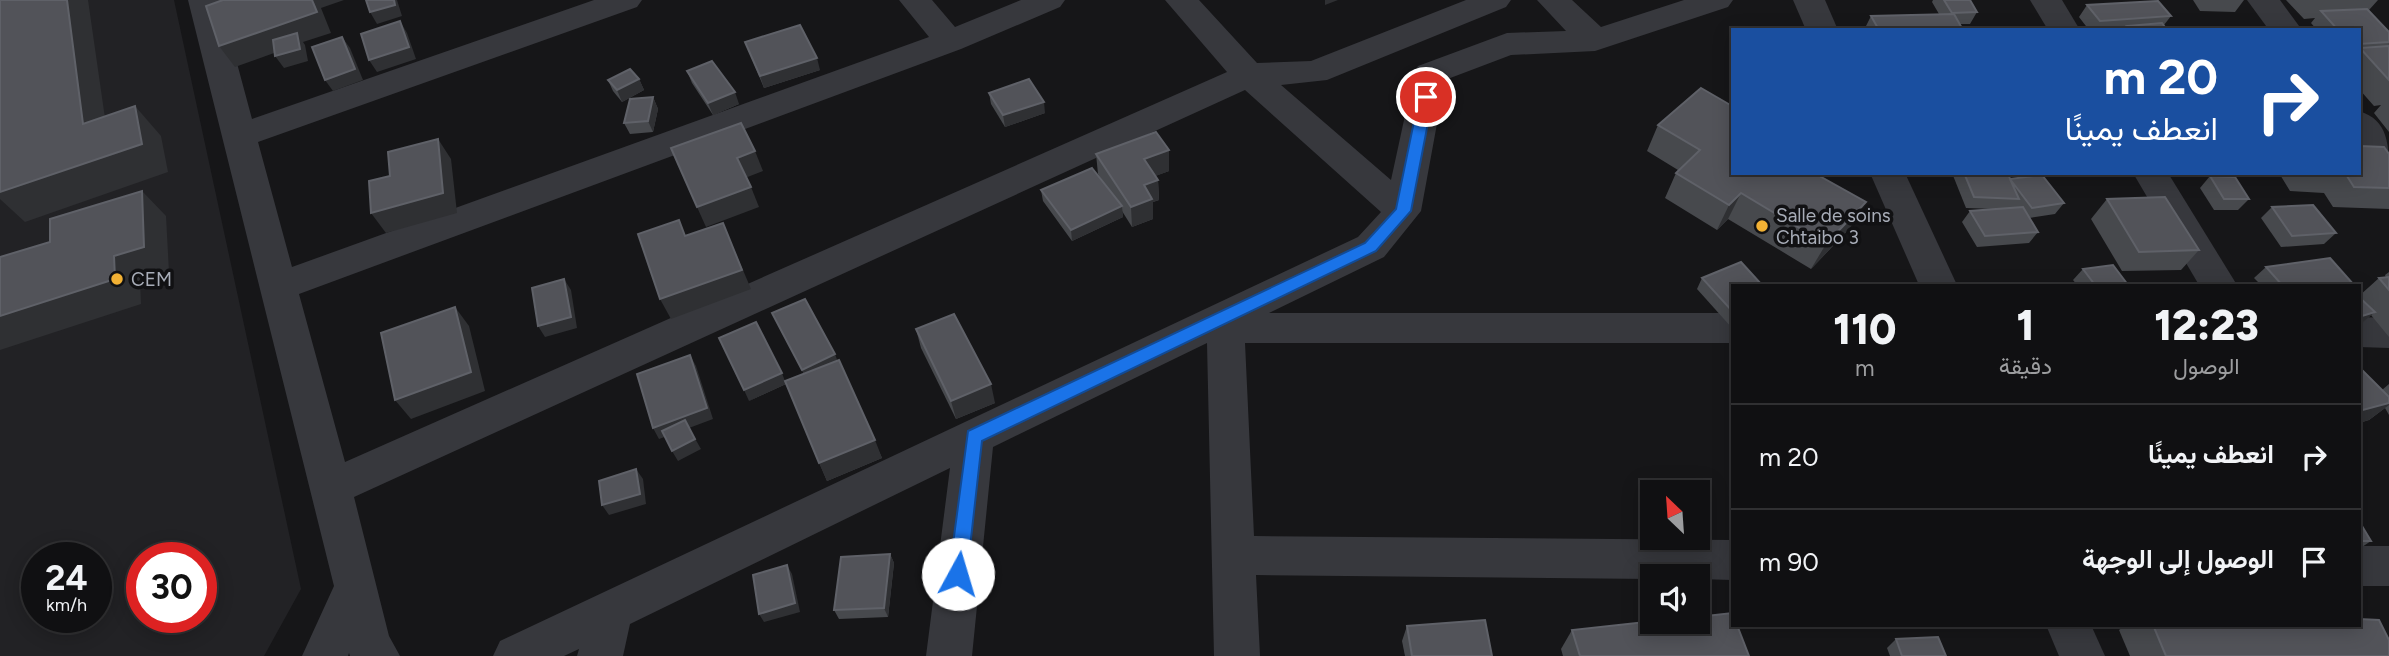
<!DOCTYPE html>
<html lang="ar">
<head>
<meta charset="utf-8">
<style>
	body { margin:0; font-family:Figtree,Vazirmatn,sans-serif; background:#1e1e20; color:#f1f3f6; direction:rtl; height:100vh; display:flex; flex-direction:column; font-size:26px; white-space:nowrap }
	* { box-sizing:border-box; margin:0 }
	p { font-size:23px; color:#9c9d9f }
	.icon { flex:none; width:38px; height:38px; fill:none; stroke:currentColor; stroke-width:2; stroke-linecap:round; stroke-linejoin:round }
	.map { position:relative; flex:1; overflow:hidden; direction:ltr }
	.drawer { position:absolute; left:1731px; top:284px; width:630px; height:343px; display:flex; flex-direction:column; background:#101012; border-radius:0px; box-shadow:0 4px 18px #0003,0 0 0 2px #303032; direction:rtl }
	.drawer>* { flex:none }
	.banner { position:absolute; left:1731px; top:28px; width:630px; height:147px; border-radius:0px; box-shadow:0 4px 18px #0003,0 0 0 2px #303032; direction:rtl; background:#1a4fa0; color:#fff; overflow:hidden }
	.needle { width:46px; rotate:335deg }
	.controls { position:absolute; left:1640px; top:480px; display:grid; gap:14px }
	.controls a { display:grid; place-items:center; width:70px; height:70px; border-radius:0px; background:#101012; box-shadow:0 4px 18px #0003,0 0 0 2px #303032; font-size:35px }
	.speed { position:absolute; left:21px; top:542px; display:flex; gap:14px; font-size:35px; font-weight:700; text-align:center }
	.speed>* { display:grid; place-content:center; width:91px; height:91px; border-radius:50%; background:#101012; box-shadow:0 4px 18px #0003,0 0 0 2px #303032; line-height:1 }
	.speed small { font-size:18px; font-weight:400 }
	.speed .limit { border:10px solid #d22; background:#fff; color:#111 }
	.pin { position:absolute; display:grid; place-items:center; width:60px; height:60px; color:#fff; margin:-30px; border:4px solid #fff; border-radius:50%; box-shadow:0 2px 7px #0007 }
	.me { position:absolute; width:77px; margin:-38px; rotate:6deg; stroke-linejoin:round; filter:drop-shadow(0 0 5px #0008) }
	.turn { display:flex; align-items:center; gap:24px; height:147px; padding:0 28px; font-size:32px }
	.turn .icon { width:91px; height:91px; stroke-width:2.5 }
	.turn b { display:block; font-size:49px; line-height:60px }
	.eta { display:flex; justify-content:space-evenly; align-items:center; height:119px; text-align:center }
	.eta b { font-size:42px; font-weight:800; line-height:49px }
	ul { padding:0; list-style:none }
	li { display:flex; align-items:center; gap:21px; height:105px; padding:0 28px; border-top:2px solid #303032 }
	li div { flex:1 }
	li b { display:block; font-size:26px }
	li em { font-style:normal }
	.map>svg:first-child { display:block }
</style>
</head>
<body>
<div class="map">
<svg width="2389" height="656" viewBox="0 0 2389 656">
	<rect width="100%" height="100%" fill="#161618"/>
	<path fill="#222225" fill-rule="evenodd" d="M0 0H174L301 589 264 656H0ZM37 558H96V618H37ZM142 558H201V618H142Z"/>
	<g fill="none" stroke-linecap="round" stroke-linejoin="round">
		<g fill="#37383d" fill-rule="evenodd">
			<polygon points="188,0 220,0 252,119 594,0 642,0 637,7 258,142 292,267 929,37 899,0 932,0 955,27 1021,0 1065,0 1060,7 961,49 299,294 345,462 1227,72 1165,0 1199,0 1257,63 1311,61 1466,0 1511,0 1506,7 1327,80 1281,85 1391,180 1414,74 1418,66 1507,33 1566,31 1537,0 1572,0 1601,27 1684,0 1733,0 1728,7 1595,51 1511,55 1445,80 1421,211 1384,257 1269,313 1732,313 1732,343 1245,343 1254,536 1732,540 1732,580 1698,579 1698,576 1652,576 1652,579 1256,575 1260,656 1214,656 1207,343 993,447 972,656 926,656 950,468 630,624 623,656 577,656 579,649 564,656 493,656 500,641 1358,237 1381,212 1245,90 354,497 389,636 400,656 350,656 349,653 348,656 302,656 334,586"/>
			<polygon points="1793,0 1825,0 1838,30 1806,30"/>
			<polygon points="2030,0 2062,0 2080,30 2048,30"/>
			<polygon points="2247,0 2280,0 2302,30 2269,30"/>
			<path d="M2359 111C2389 120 2389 146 2389 174 2357 164 2359 139 2359 111Z"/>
			<polygon points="1870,173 1905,173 1957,285 1919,285"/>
			<polygon points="2133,173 2168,173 2237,285 2199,285"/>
			<polygon points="2359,317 2389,318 2389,348 2359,347"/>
			<rect x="2359" y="546" width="30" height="40"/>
			<polygon points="2046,625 2091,625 2105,656 2059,656"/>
		</g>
	</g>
	<g fill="#47494d">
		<polygon points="1933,0 1970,0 1977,12 1970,24 1960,24 1963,30 1864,30 1871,16 1939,14 1932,2"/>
		<polygon points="2193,0 2244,0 2235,12 2200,11"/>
		<polygon points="2286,0 2378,0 2369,10 2389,32 2389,132 2374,113 2381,105 2374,106 2359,89 2359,30 2317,30 2311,23 2315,18 2304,19"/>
		<polygon points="2087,5 2171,16 2164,25 2167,30 2089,30 2079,17"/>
		<polygon points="745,42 820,70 764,88"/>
		<polygon points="687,71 739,104 713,115 692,83"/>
		<polygon points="639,79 644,90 622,102 613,91 608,80"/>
		<polygon points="989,93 1045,113 1005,127 991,104"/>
		<polygon points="653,97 658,109 653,132 630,134 624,123"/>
		<polygon points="1732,106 1732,173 1850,228 1811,269 1728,219 1717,230 1665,198 1676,173 1678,170 1647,151 1658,125"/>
		<polygon points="1096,154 1169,171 1155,176 1158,180 1159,200 1153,202 1153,219 1132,227 1122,211 1123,217 1072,241 1043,201 1041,190 1106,186 1098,174"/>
		<polygon points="2389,154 2389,209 2333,207 2324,193 2290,191 2279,173 2359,173"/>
		<polygon points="1952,173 2008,173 2010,179 2064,203 2055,214 2029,218 2038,232 2029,243 1977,247 1962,222 1970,211 1994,209 1966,208"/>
		<polygon points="2210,176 2249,199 2238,210 2214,210 2200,188"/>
		<polygon points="2107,199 2199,250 2181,270 2122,271 2091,219"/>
		<polygon points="2272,207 2336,233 2324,244 2281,247 2261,218"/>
		<polygon points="2266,267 2354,285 2261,285 2254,278"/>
		<polygon points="2083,269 2128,285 2077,285 2073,280"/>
		<polygon points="2389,272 2389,337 2371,315 2362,323 2359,324 2359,296 2379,278 2386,278 2385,275"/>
		<polygon points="1702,278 1732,285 1732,328 1697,289"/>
		<polygon points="772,313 837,361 882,458 827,481 786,384 749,401 785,381 804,374"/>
		<polygon points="916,329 995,403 956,419 921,348"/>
		<polygon points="2359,367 2382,390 2389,384 2389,415 2385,408 2369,420 2359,423"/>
		<polygon points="2359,521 2371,541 2359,549"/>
		<polygon points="890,554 894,563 888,617 839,619 834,610"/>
		<polygon points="2126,625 2359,625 2389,656 2130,656 2119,630"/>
		<polygon points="1407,626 1492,656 1405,656 1402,641"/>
		<polygon points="1572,630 1749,656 1563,656 1561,649"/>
		<polygon points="1896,639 1946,656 1890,656 1887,648"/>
	</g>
	<g fill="#2f3033">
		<polygon points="67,0 88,0 110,153 83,124"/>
		<polygon points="312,0 344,0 321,8 331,33 303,42 305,45 308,61 284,68 275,56 299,44 235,67 219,46"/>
		<polygon points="394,0 397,0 402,16 377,24 370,12"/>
		<polygon points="1325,0 1338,0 1325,5"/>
		<polygon points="400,21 407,33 416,59 377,72 369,60"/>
		<polygon points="342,37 350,48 363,80 333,91 325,80"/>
		<polygon points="817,58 820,70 764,88 760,76"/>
		<polygon points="639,79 644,90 622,102 617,90"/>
		<polygon points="735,92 739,104 713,115 708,103"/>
		<polygon points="653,97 658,109 653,132 648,121"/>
		<polygon points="1044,102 1045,113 1005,127 1003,115"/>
		<polygon points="135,106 161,136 168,172 25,222 0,199 0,192"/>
		<polygon points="438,139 451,159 457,213 386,233 371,213"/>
		<polygon points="1169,150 1169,171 1145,180 1144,159"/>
		<polygon points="755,151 763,171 745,178 737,158"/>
		<polygon points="1158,180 1159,200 1153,202 1153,219 1132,227 1131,207 1144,185"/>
		<polygon points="751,187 759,207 706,227 697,207"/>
		<polygon points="142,191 166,216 169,272 140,281 141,304 0,350 0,316 114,256"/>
		<polygon points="1741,193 1728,219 1717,230 1729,205"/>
		<polygon points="1866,202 1850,228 1811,269 1826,244"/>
		<polygon points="1122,206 1123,217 1072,241 1071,230"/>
		<polygon points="723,223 751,289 671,319 660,299"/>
		<polygon points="564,279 571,290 577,328 545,337 538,326"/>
		<polygon points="455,307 469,326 485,391 411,419 395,400"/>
		<polygon points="2375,312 2362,323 2359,324 2359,317"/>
		<polygon points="835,354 839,365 807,380 802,370"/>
		<polygon points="690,355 696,366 713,419 689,428 701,449 678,461 672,451 689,428 659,439 653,428"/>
		<polygon points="782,373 786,384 749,401 744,390"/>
		<polygon points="991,384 995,403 956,419 951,401"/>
		<polygon points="2389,403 2389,405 2369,420 2359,423 2359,411"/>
		<polygon points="875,440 882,458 827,481 819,463"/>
		<polygon points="636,469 643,479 646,504 609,515 602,505"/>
		<polygon points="890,554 894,563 888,617 884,608"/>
		<polygon points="787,565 792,574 800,612 764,622 759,614"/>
	</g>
	<g fill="#525359" stroke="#5f6168" stroke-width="2">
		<polygon points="0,0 67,0 83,124 135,106 142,144 0,192"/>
		<polygon points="223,0 312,0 317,12 219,46 206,6"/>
		<polygon points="366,0 394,0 395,5 370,12"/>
		<polygon points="1944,0 1970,0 1977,12 1952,13"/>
		<polygon points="2158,1 2171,16 2100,21 2087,5"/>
		<polygon points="2367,9 2389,32 2389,42 2359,44 2359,30 2338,30 2321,11"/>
		<polygon points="1954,14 1963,30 1879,30 1871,16"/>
		<polygon points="400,21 409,47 369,60 361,34"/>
		<polygon points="2162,23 2167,30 2131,30 2127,26"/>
		<polygon points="800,25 817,58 760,76 745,42"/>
		<polygon points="297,33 300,49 275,56 273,40"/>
		<polygon points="342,37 355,69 325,80 312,47"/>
		<polygon points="2389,46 2389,80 2360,48"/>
		<polygon points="712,61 735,92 708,103 687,71"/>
		<polygon points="630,69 639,79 617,90 608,80"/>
		<polygon points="1029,79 1044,102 1003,115 989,93"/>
		<polygon points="1701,88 1732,106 1732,173 1814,173 1866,202 1826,244 1741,193 1729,205 1676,173 1700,150 1658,125"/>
		<polygon points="653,97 648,121 624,123 630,99"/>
		<polygon points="741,123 755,151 737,158 751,187 697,207 671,148"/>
		<polygon points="1156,132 1169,150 1144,159 1158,180 1144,185 1152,199 1131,207 1096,154"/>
		<polygon points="438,139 443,193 371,213 369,181 390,176 388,152"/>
		<polygon points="2359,146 2384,147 2389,154 2389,188 2354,187 2345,173 2359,173"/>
		<polygon points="1092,168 1122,206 1071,230 1041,190"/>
		<polygon points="1964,173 2008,173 2010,179 2042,175 2064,203 2032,208 2010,179 2019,199 1974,197"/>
		<polygon points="2210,176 2235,177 2249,199 2224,199"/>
		<polygon points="142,191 144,247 114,256 115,279 0,316 0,257 50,242 50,219"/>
		<polygon points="2165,197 2199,250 2139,252 2107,199"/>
		<polygon points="2313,205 2336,233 2292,236 2272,207"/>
		<polygon points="2023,207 2038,232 1985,236 1970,211"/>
		<polygon points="679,220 685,236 723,223 742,270 660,299 638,234"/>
		<polygon points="2330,258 2354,285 2282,285 2266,267"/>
		<polygon points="1741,262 1762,285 1732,285 1732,311 1702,278"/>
		<polygon points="2113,265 2128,285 2095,285 2083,269"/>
		<polygon points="2389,277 2389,290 2379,278"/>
		<polygon points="564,279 571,317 538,326 532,288"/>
		<polygon points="2359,297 2375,312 2359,317"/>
		<polygon points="805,299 835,354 802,370 772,313"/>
		<polygon points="455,307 471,372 395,400 381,333"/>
		<polygon points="954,314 991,384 951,401 916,329"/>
		<polygon points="756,322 782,373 744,390 719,338"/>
		<polygon points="690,355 707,408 653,428 637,374"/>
		<polygon points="839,360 875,440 819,463 785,381"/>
		<polygon points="2359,367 2389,397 2389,403 2359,411"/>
		<polygon points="685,420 695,439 672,451 662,431"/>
		<polygon points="636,469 640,494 602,505 599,481"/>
		<polygon points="2359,521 2371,541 2359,541"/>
		<polygon points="890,554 884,608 834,610 841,557"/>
		<polygon points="787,565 795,603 759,614 753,575"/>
		<polygon points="1732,613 1732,625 1737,625 1749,656 1580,656 1572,630 1655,621 1698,621 1698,617"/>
		<polygon points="2359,619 2379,620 2389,640 2389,656 2166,656 2153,625 2359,625"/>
		<polygon points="1485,620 1492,656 1412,656 1407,626"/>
		<polygon points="1938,637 1946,656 1902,656 1896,639"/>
	</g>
	<polygon fill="#1a73e8" stroke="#114b97" stroke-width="2" points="1426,92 1433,97 1411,211 1376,251 982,441 967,574 965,580 952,580 949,574 968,431 1365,243 1396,209 1419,97"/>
	<g fill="#f2b134" stroke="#111113" stroke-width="2.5">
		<circle cx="1762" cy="226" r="7"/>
		<circle cx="117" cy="279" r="7"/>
	</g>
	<g text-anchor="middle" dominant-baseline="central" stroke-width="7" stroke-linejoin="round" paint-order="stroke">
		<g font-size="19" fill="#a8adb8" stroke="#111113" text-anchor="start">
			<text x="1776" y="215">Salle de soins<tspan x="1776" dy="22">Chtaibo 3</tspan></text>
			<text x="131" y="279">CEM</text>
		</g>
	</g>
</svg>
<div class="controls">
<a><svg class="needle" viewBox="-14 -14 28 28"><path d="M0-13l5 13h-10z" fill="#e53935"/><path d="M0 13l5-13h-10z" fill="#9c9d9f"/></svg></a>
<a><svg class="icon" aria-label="sound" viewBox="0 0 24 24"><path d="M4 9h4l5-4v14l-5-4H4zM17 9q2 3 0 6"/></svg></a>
</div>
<div class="speed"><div>24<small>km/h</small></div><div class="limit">30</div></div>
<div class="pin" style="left:1426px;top:97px;background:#d93025"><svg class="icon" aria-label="arrive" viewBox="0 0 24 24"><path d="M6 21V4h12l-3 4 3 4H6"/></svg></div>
<svg class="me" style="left:958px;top:574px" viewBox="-20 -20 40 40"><circle r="19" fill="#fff"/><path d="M0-13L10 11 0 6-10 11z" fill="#1a73e8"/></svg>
<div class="banner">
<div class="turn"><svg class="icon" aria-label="right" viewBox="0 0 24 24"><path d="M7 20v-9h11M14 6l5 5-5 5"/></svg><div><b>20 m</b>انعطف يمينًا</div></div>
</div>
<section class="drawer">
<div class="eta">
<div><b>12:23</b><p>الوصول</p></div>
<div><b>1</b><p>دقيقة</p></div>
<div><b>110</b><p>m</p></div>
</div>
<ul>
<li><svg class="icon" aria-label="right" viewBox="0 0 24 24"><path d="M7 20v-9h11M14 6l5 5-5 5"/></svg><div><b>انعطف يمينًا</b></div><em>20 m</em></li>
<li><svg class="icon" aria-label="arrive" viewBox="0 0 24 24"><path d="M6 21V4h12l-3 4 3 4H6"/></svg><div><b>الوصول إلى الوجهة</b></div><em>90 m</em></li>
</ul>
</section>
</div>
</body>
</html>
